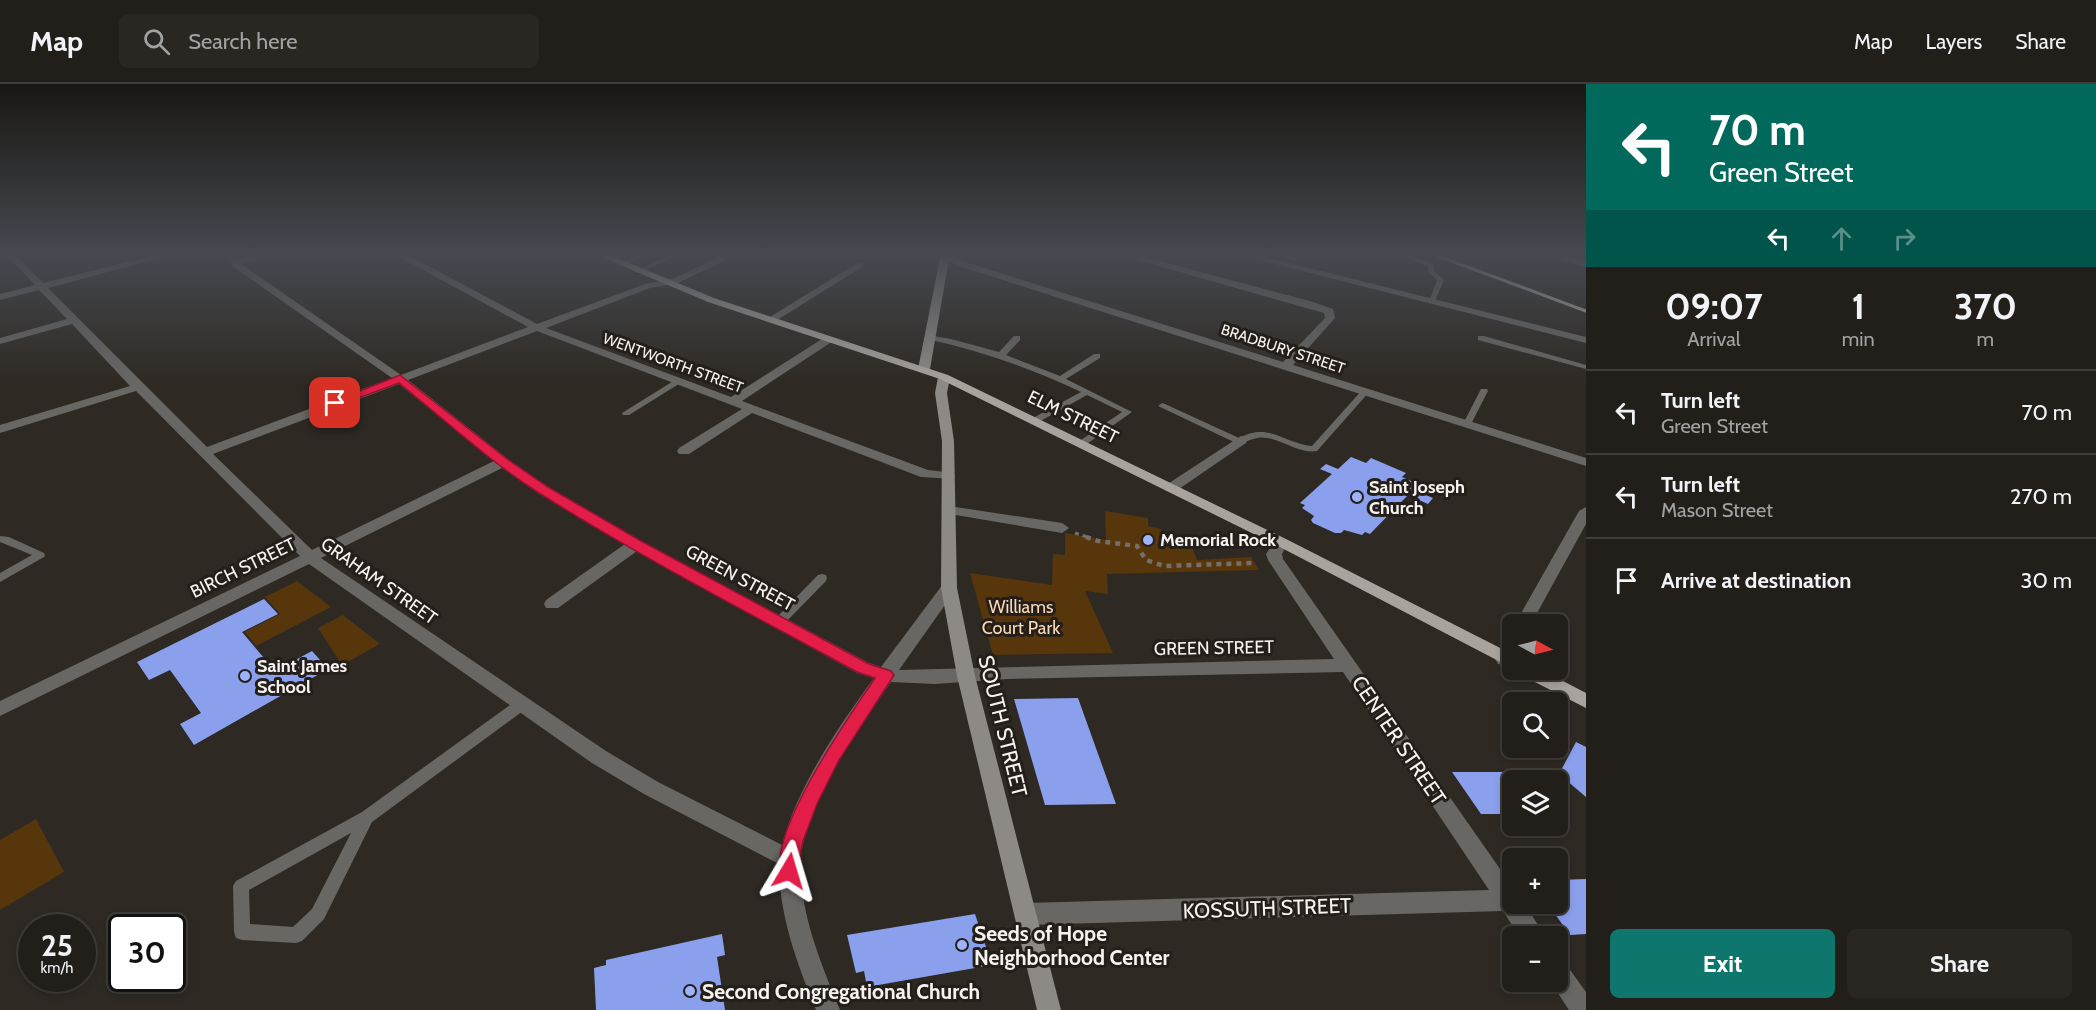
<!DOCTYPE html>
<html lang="en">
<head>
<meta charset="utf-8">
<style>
	body { margin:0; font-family:Cabin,sans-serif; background:#2a2723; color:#f1f3f6; height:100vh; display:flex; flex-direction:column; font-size:22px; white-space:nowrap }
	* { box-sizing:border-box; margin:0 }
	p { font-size:20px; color:#a2a2a2 }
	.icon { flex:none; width:33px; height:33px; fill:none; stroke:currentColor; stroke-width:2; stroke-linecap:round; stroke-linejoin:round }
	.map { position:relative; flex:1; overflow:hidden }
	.side { display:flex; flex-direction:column; background:#221f1a; width:510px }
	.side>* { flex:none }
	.hud { background:#00695c; color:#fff; overflow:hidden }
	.needle { width:39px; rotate:97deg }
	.fabs { position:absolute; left:1502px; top:530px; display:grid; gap:12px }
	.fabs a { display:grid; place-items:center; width:66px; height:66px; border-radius:9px; background:#221f1a; box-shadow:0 3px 9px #0003,0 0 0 2px #3f3d39; font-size:30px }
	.speed { position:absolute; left:18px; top:830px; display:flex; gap:12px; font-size:30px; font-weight:700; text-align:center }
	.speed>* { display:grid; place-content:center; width:78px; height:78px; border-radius:50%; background:#221f1a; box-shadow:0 3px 9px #0003,0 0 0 2px #3f3d39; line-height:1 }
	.speed small { font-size:15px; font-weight:400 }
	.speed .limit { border:3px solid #111; border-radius:9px; background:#fff; color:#111 }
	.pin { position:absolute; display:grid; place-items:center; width:51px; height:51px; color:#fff; margin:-26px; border-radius:12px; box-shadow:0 3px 9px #0006 }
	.me { position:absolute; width:66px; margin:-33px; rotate:7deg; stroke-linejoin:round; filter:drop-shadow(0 0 4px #0008) }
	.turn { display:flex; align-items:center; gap:21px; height:126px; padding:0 24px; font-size:27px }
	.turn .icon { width:78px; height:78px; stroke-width:2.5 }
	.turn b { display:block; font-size:42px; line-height:51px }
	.lanes { display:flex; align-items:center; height:57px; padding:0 24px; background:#0003; justify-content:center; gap:30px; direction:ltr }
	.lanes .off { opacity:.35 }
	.eta { display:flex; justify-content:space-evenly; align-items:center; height:102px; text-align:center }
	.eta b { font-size:36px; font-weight:800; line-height:42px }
	.action { display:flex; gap:12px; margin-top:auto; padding:12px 24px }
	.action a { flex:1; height:69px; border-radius:9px; background:#0f766e; color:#fff; font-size:24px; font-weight:800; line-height:69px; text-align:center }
	.action a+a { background:#2a2723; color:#f1f3f6 }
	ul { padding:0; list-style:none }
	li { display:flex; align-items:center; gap:18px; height:84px; padding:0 24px; border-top:2px solid #3f3d39 }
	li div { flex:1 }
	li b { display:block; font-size:22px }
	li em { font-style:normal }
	header { display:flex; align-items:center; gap:36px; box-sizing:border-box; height:84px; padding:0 30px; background:#221f1a; border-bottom:2px solid #3f3d39 }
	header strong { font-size:28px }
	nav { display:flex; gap:33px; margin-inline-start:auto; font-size:21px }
	.search { width:420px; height:54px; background:#2a2723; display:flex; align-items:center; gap:15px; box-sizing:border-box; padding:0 21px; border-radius:9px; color:#a2a2a2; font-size:22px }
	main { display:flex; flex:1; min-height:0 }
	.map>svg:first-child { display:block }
</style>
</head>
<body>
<header>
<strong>Map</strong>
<div class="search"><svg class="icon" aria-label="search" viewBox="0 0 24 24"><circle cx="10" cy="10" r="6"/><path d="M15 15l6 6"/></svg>Search here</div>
<nav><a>Map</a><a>Layers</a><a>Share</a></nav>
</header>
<main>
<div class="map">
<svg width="1586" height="926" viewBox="0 0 1586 926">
	<rect width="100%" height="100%" fill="#2e2923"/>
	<g fill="#57360b">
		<polygon points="1105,427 1148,434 1148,442 1161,445 1162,451 1189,455 1197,476 1251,473 1259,486 1107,490 1108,510 1085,507 1113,569 993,571 970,489 1052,501 1053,470 1065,471 1065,449 1106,456"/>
		<polygon points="297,497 331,523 256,562 245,548 280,530 265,513"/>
		<polygon points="343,531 380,560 342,581 318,544"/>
		<polygon points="36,735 64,788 0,826 0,756"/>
	</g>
	<g fill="#8ba0ed">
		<polygon points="1351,373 1366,379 1371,374 1406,389 1402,393 1418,400 1413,406 1433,414 1428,420 1408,411 1370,450 1365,448 1362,451 1344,446 1341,449 1335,449 1313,439 1311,436 1314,432 1302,424 1305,421 1300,419 1332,390 1320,385 1326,380 1338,385"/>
		<polygon points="264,515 278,530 242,548 275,587 312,567 328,585 194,661 180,640 201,629 170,586 149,596 137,578"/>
		<polygon points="1078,614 1116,720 1045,721 1014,615"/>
		<polygon points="1576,658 1586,663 1586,713 1559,690"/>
		<polygon points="1452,688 1526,688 1531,696 1512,696 1512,730 1481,730"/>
		<polygon points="1586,795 1586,850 1570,851 1547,819 1557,819 1557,796"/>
		<polygon points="975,830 992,881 867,903 864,887 856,889 847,851"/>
		<polygon points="722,850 725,871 717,873 725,926 596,926 594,884 606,881 606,876"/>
	</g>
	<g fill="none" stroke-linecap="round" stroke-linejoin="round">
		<polyline stroke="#746f6a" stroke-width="3" stroke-dasharray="4 4" stroke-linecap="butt" points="1075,449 1090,454"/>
		<polyline stroke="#746f6a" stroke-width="4.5" stroke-dasharray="5 5" stroke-linecap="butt" points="1086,453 1098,457 1137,462 1146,476 1164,482 1254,479"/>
		<g fill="#696764" fill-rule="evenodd">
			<polygon points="642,169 652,169 622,182 617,181"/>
			<polygon points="674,169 683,169 639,189 634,188"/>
			<polygon points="706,169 716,169 727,175 722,176"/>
			<polygon points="1268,169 1280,169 1293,173 1297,169 1305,169 1294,177"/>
			<polygon points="1395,169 1405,169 1433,180 1434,187 1444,196 1434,219 1429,218 1437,196 1428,188 1428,182"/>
			<path d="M927 251 951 255 999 268 1014 252H1020V256L1006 271 1060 292 1094 270H1100V274L1066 295 1132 328 1084 362H1078L1076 360 1078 358 1122 328 1087 311 1037 339H1031V335L1081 308C1031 284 981 267 927 255Z"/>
			<polygon points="1478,252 1484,252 1586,281 1586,285 1478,256"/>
			<polygon points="675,296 681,296 682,298 629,331 623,331 622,329"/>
			<path d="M1363 305H1369L1370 307 1317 367C1299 370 1285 357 1267 354 1254 351 1247 360 1236 359L1158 322 1162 319 1165 320 1239 354C1269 338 1284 359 1312 362Z"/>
			<polygon points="1481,305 1487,305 1488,307 1470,342 1464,342 1463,340"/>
			<polygon points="0,452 9,453 44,469 45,471 44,473 0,498 0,489 32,471 0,458"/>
			<polygon points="822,490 826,491 827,494 826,497 783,541 775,541 773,538 775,535 818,491"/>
			<path d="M522 615 527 616 528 620 527 624 372 738 324 835 302 857 296 859 242 856 236 854 234 848 233 802 236 797 362 728 517 616ZM351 749 312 825 293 843 250 840 249 806Z"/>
		</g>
		<g fill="#696764" fill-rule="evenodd">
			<path d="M5 169H14L43 199 162 169H179L48 204 207 363 392 294 231 181V177L260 169H276L241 180 401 291 528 243 392 169H404L537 240 645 200 672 195 728 169H740L678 199 650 204 546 244 731 313 825 253H833V257L742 317 928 386 953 389 955 392 953 395 921 393 752 329 689 370H679L677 367 679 364 742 325 537 247 408 296 508 375 548 403 641 457 869 579 881 583 943 500H955L957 504 899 586 1334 575 1268 476 1266 470 1276 455H1286L1288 458 1282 470 1283 475 1512 802V819H1524L1545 852H1519L1503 827 1026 841 1018 838 1015 830 1018 822 1026 819 1489 806 1343 588 1007 595 935 600 891 598C860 642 803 723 801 776 799 829 821 879 840 926H816C797 879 779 832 779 780L644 710 592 679 309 480 0 632V617L300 472 136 307 0 349V341L130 302 72 240 0 260V254L67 235 39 206 0 216V210L35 201ZM399 300 494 377 312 466 213 370ZM502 384 538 409 625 460 546 516 544 520 546 524H558L637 467 857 589 874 594C839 642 797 703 782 761L658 698 606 667 321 474Z"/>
			<polygon points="934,169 946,169 962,177 1283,278 1325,234 1324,229 1113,169 1129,169 1310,217 1333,225 1335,234 1293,281 1586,374 1586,382 956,181"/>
			<polygon points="1232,169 1249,169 1586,253 1586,259"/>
			<polygon points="1536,169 1553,169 1586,177 1586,183"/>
			<polygon points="859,178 864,181 862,183 774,238 765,236"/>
			<polygon points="1241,352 1246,353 1247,356 1246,359 1176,407 1166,407 1164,404 1166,401"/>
			<polygon points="949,422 1062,439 1069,444 1062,449 944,429 942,426 944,423"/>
			<polygon points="1586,423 1586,440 1531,540 1515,540 1579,427"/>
			<polygon points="1512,554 1512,576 1504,581 1498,580 1495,575 1506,556"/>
			<polygon points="1557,875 1565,879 1586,908 1586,926 1569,926 1550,897 1557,897"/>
		</g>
		<g fill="#8d8985" fill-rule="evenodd">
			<polygon points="941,169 950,169 930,285 924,288 918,285"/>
			<polygon points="944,290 950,293 947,309 954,357 957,504 975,592 1061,926 1037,926 957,592 941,504 942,357 935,309 938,293"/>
		</g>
		<g fill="#a9a39e" fill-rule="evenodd">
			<polygon points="592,169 605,169 714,214 948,291 1286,455 1512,570 1512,584 1276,461 940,295 708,218"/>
			<polygon points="1516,585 1540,585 1586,609 1586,624 1519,590"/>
		</g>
		<polyline stroke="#b6b2ae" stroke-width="3" points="1430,169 1586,227"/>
	</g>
	<linearGradient id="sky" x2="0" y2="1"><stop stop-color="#191713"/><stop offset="0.57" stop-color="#464950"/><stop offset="1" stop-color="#464950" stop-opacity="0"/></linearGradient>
	<rect width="1586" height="299" fill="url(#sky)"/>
	<path fill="#e11d48" stroke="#92132f" stroke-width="1.5" d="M400 291 507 375 548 403 641 457 869 580 891 587 894 591 891 596 839 676 817 720 803 757 796 794 789 796 782 794C764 752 851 630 875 594L857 588C751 530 642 474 539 409 489 377 445 336 399 299L339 321H332L330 319Z"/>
	<g fill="#9fb3fd" stroke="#241f1a" stroke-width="2">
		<circle cx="1357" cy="413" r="6"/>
		<circle cx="1148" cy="456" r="6"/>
		<circle cx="245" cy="592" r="6"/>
		<circle cx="962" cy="861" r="6"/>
		<circle cx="690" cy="907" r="6"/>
	</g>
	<g text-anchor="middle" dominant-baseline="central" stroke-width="6" stroke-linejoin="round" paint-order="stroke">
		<g font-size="15" fill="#f7f3f0" stroke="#241f1a">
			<text transform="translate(1283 265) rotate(18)">BRADBURY STREET</text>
			<text transform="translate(673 279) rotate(20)">WENTWORTH STREET</text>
		</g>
		<g font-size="18" fill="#f7f3f0" stroke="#241f1a">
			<text transform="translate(1073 333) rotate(26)">ELM STREET</text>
			<text transform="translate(243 484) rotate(-26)">BIRCH STREET</text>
			<text transform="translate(740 494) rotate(28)">GREEN STREET</text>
			<text transform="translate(379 497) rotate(35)">GRAHAM STREET</text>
			<text transform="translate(1214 564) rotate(-1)">GREEN STREET</text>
		</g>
		<g font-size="18" font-weight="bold" fill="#f7f3f0" stroke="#241f1a" text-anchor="start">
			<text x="1369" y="403">Saint Joseph<tspan x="1369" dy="21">Church</tspan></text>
			<text x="1160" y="456">Memorial Rock</text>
			<text x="257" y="582">Saint James<tspan x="257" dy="21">School</tspan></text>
		</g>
		<g font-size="18" fill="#fad9b6" stroke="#241f1a">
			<text x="1021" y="523">Williams<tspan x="1021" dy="21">Court Park</tspan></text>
		</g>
		<g font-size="21" fill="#f7f3f0" stroke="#241f1a">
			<text transform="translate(1003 642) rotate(76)">SOUTH STREET</text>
			<text transform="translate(1399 656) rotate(56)">CENTER STREET</text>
			<text transform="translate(1267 824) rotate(-2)">KOSSUTH STREET</text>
		</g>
		<g font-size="21" font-weight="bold" fill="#f7f3f0" stroke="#241f1a" text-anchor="start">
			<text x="974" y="849">Seeds of Hope<tspan x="974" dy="24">Neighborhood Center</tspan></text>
			<text x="702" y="907">Second Congregational Church</text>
		</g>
	</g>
</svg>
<div class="fabs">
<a><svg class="needle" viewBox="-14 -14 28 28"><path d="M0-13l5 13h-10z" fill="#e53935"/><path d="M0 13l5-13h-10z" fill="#a2a2a2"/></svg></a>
<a><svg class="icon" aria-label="search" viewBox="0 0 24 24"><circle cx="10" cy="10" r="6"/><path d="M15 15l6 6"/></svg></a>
<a><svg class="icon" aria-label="layers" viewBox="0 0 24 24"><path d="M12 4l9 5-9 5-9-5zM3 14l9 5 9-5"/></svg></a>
<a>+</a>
<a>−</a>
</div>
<div class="speed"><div>25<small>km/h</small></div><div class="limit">30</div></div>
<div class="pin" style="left:335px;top:319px;background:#d93025"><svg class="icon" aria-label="arrive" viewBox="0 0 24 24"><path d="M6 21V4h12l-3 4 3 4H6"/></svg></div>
<svg class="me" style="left:789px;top:787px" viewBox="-20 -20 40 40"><path d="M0-17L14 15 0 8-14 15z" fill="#e11d48" stroke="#fff" stroke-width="4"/></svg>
</div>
<section class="side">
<div class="hud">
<div class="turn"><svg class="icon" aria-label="left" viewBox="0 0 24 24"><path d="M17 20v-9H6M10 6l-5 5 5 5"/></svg><div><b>70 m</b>Green Street</div></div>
<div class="lanes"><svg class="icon" aria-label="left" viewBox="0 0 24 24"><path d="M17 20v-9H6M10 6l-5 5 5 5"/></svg><svg class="icon off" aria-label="ahead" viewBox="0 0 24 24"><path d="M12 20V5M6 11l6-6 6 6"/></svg><svg class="icon off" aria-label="right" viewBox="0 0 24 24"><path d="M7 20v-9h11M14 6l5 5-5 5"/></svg></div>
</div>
<div class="eta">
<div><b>09:07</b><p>Arrival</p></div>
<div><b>1</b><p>min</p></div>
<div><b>370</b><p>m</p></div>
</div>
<ul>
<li><svg class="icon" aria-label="left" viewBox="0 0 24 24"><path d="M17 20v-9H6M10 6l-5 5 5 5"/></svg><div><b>Turn left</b><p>Green Street</p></div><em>70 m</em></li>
<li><svg class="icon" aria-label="left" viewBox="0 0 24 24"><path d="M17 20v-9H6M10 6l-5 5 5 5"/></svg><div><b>Turn left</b><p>Mason Street</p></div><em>270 m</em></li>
<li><svg class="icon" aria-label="arrive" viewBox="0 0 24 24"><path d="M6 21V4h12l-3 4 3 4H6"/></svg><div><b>Arrive at destination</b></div><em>30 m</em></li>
</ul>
<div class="action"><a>Exit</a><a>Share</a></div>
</section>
</main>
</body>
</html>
